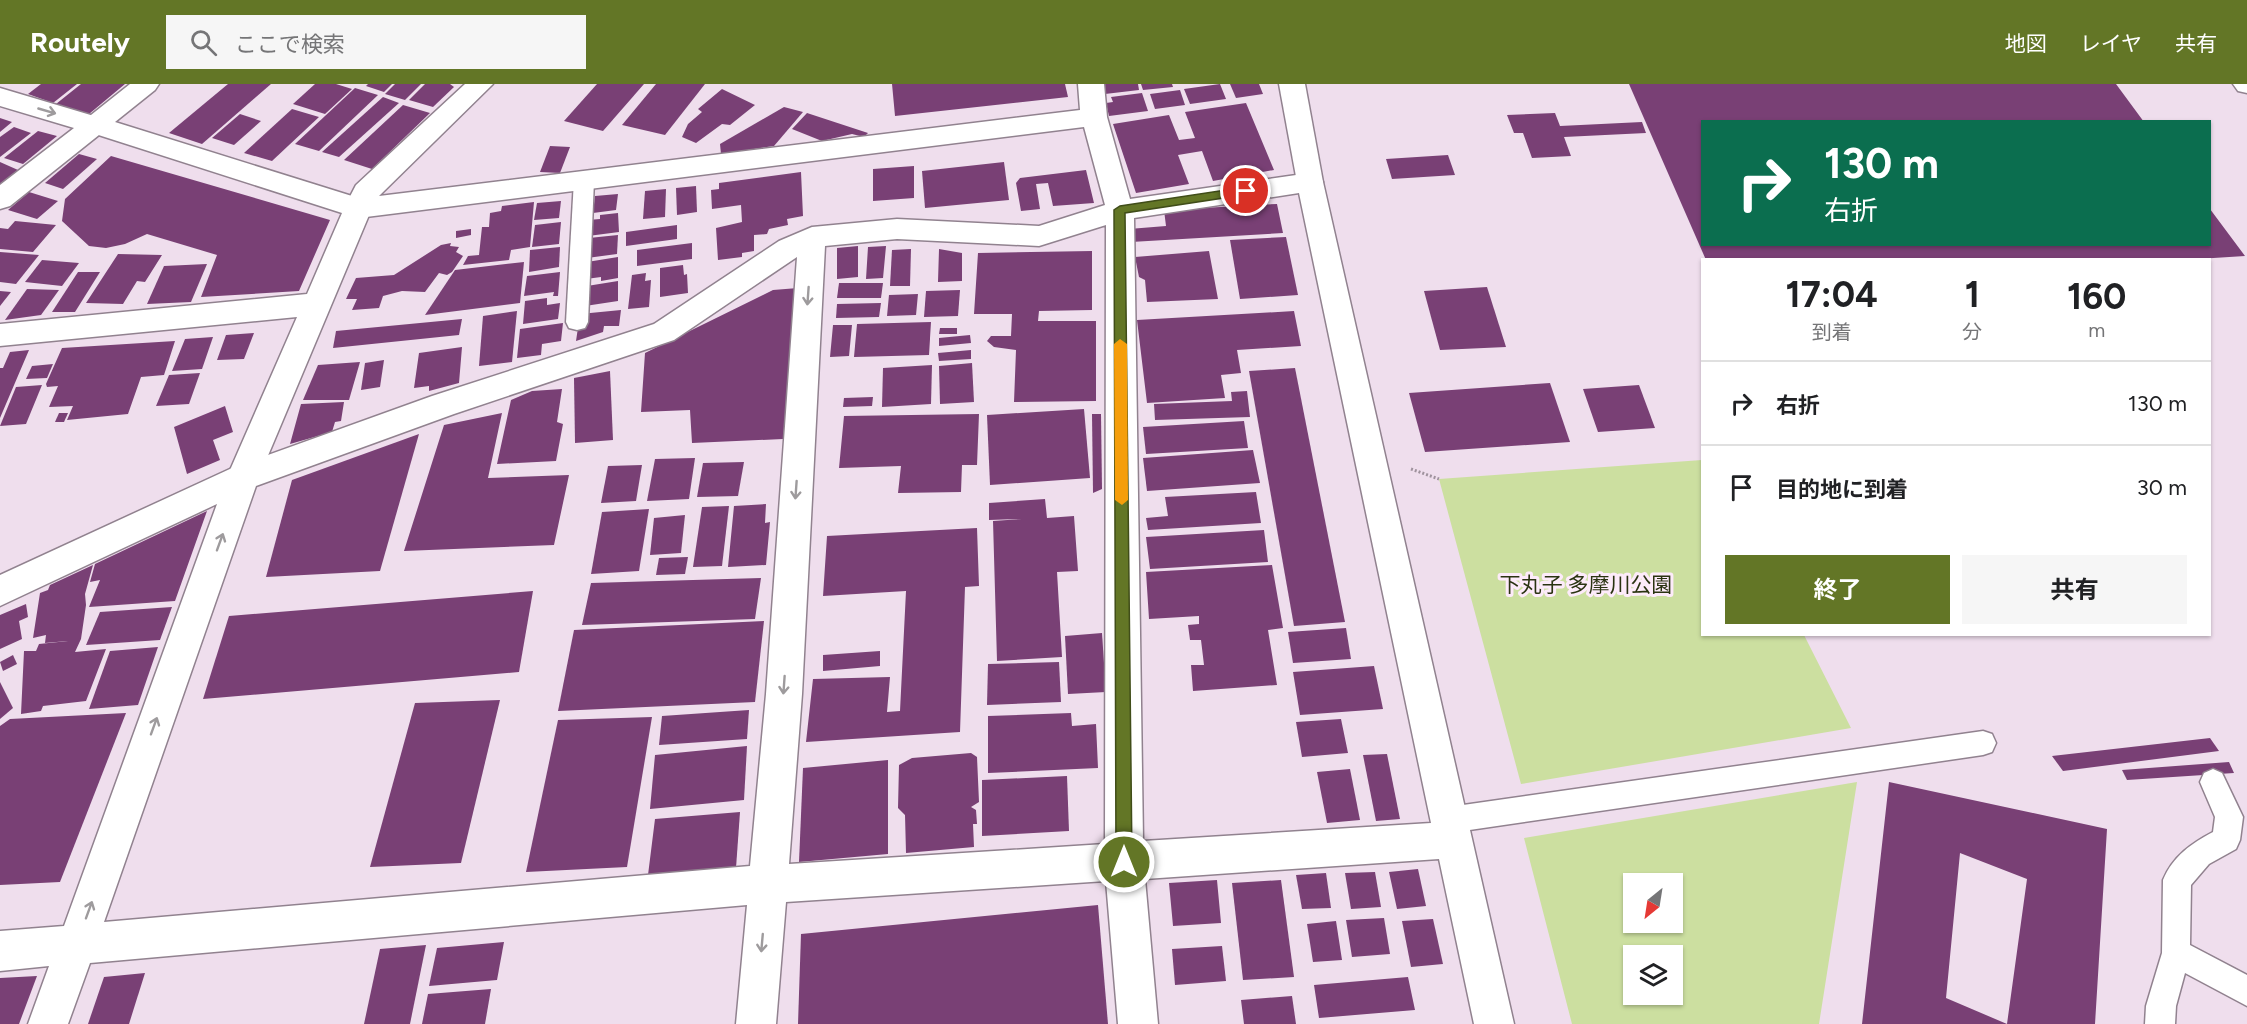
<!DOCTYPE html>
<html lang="ja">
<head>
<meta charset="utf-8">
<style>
	body { margin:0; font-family:Figtree,"Noto Sans JP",sans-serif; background:#f6f6f6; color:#202124; height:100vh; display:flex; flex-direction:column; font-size:22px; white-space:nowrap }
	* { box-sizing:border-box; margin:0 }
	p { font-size:20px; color:#757577 }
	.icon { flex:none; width:33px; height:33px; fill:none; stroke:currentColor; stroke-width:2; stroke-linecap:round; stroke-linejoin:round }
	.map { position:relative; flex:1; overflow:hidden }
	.details { position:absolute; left:1701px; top:174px; width:510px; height:378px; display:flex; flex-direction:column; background:#fff; border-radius:0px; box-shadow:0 2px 4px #0004 }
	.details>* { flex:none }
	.top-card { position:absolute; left:1701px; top:36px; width:510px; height:126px; border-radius:0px; box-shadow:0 2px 4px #0004; background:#0b6e4f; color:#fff; overflow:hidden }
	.needle { width:39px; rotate:210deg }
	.tools { position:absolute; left:1623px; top:789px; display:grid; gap:12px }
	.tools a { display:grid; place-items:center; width:60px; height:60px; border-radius:0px; background:#fff; box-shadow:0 2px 4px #0004; font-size:30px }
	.pin { position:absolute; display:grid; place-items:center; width:51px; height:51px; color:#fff; margin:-26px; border:3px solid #fff; border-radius:50%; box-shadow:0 2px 6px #0007 }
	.me { position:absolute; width:66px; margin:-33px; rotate:0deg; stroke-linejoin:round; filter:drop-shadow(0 0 4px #0008) }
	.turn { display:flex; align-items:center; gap:21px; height:126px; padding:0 24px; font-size:27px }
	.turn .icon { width:78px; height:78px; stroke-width:2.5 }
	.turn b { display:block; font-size:42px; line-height:51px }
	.eta { display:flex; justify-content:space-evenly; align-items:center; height:102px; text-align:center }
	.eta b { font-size:36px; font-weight:700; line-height:42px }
	.primary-button { display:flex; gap:12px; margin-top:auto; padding:12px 24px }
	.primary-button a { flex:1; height:69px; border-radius:0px; background:#637626; color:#fff; font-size:24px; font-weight:700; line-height:69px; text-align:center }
	.primary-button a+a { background:#f6f6f6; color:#202124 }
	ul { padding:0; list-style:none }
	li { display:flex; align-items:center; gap:18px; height:84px; padding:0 24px; border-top:2px solid #e0e0e0 }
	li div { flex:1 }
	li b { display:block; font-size:22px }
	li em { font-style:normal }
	header { display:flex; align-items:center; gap:36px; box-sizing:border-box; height:84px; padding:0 30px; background:#637626; color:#fff }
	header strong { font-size:28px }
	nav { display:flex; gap:33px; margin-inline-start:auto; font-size:21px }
	.search { width:420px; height:54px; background:#f6f6f6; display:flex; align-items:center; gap:15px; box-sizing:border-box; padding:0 21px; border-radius:0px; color:#757577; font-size:22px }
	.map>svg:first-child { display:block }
</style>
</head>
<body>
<header>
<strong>Routely</strong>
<div class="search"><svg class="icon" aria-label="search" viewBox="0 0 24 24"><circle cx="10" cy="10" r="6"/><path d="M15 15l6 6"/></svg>ここで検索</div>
<nav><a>地図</a><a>レイヤ</a><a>共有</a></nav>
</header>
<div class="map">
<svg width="2247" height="940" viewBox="0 0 2247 940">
	<rect width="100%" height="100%" fill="#efdeed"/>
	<g fill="#ccdfa0" fill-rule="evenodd">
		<polygon points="1702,376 1702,550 1804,551 1851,644 1521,700 1439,395"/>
		<path d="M1857 698 1819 940H1572L1524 754ZM1634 800H1672V838H1634ZM1634 872H1672V910H1634Z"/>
	</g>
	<g fill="#794075" fill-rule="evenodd">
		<polygon points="41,0 77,0 53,19 28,10"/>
		<polygon points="81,0 125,0 89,30 56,20"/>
		<polygon points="228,0 271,0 202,60 169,49"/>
		<polygon points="315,0 336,0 352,5 325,30 293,20"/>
		<polygon points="368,0 392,0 384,8 366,2"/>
		<polygon points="395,0 421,0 405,16 385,10"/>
		<polygon points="425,0 450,0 454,3 433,23 409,16"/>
		<polygon points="597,0 644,0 603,47 564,37"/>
		<polygon points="656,0 705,0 665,51 622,41"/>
		<polygon points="892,0 1065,0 1068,13 895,32"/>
		<polygon points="1103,0 1138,0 1139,6 1105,10"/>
		<polygon points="1141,0 1172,0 1173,3 1143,6"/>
		<polygon points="1220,0 1226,15 1190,20 1184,5"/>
		<polygon points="1230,0 1259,0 1263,10 1236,14"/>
		<polygon points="1629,0 2116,0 2144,38 1702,38 1702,160 2210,160 2210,125 2245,172 2182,176 1706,176"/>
		<polygon points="355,4 378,11 319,67 295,60"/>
		<polygon points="722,5 755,21 730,41 722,40 696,59 682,53 688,40 702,28 698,25"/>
		<polygon points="1180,6 1185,21 1155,25 1150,10"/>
		<polygon points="1142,9 1148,27 1109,32 1106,19 1113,18 1111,13"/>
		<polygon points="383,13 399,19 339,73 322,68"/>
		<polygon points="1246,19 1274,86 1213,97 1202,67 1178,71 1189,100 1136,109 1113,40 1169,31 1179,56 1195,54 1185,28"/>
		<polygon points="403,21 430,29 372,85 344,76"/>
		<polygon points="784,23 803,28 774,62 721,70 720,60"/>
		<polygon points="292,25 319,33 272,77 244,69"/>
		<polygon points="807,29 868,49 864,53 852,50 822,57 792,45"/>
		<polygon points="1555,29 1560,42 1642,38 1646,49 1564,53 1571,72 1532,74 1523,49 1514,49 1507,31"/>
		<polygon points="240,30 261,37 234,61 212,54"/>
		<polygon points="0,34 12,38 0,48"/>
		<polygon points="14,43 31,49 0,73 0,53"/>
		<polygon points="38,47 57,52 23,80 4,74"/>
		<polygon points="550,62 570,63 560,89 540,88"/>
		<polygon points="79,70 97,75 63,105 45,99"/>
		<polygon points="1448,71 1455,91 1392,95 1386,75"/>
		<polygon points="111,72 330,136 299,207 201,213 217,171 147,150 125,160 106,164 89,162 62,137 65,115"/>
		<polygon points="0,78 18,86 0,101"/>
		<polygon points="1004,78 1009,116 925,124 922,87"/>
		<polygon points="914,82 914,114 873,117 873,85"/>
		<polygon points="1086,86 1094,119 1053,122 1048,99 1036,100 1040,125 1021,127 1016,99 1020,94"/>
		<polygon points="801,88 803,132 787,135 788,141 769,145 767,150 754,151 754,167 742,169 742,173 718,176 716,144 742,138 741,121 712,125 711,106 719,105 719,99"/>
		<polygon points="696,102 697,128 677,131 676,104"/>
		<polygon points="666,105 665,133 643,135 645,107"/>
		<polygon points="29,108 58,117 37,135 8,126"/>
		<polygon points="618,110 616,126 593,129 595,112"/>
		<polygon points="561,117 559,134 534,136 537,119"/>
		<polygon points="534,118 530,163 511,166 509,176 463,181 468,172 479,171 482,143 489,143 490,129 501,127 502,122"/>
		<polygon points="1277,120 1283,149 1131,158 1129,145 1166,142 1164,126"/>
		<polygon points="618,129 619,148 588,152 588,136 600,135 600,131"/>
		<polygon points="15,137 56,141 33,168 0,165 0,144 8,145"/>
		<polygon points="561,138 559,160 532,163 535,141"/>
		<polygon points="677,141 677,155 626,162 626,148"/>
		<polygon points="471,145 471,151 456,154 456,147"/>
		<polygon points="618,151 617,170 587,174 589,154"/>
		<polygon points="1286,153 1298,211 1240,215 1230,156"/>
		<polygon points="451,159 450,162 459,163 456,168 463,172 452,188 447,191 439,189 425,208 402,207 383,212 379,224 352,226 357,215 346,215 356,194 394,191 441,161"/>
		<polygon points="692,159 692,175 637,182 637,166"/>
		<polygon points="858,162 858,193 837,195 837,164"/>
		<polygon points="886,162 883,194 866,195 868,163"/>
		<polygon points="560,163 559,183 529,188 530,166"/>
		<polygon points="911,165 910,202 890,202 892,166"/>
		<polygon points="939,165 962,169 962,197 938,198"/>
		<polygon points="1092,167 1092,226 1039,227 1038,237 1096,237 1096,317 1014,318 1016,266 994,263 987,257 991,252 1011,252 1012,230 974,230 978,169"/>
		<polygon points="1209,167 1218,215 1147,218 1145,196 1139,193 1135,173"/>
		<polygon points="0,168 39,171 16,200 0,198"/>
		<polygon points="118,170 162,171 145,198 137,197 123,220 86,219"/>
		<polygon points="618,173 618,194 601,197 601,193 586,195 587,178"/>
		<polygon points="42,176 79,179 62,202 25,198"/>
		<polygon points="524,178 520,219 425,231 455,186"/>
		<polygon points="207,180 191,218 147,220 164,182"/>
		<polygon points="683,181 684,191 687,190 688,209 660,213 660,184"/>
		<polygon points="78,188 100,188 75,228 52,228"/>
		<polygon points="560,188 558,212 553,212 554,208 524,212 527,192"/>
		<polygon points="646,189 645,197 651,196 649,223 628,225 632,191"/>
		<polygon points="618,197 618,217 585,222 587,202"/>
		<polygon points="839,199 883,199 881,214 837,214"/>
		<polygon points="1487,203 1506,263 1440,266 1424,207"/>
		<polygon points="798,204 783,355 692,359 690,326 641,328 645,269 773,206"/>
		<polygon points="27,205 59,206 41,231 5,236"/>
		<polygon points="960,206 958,232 924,233 926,207"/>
		<polygon points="0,207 11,208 0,222"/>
		<polygon points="918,210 916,231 887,232 889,211"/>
		<polygon points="547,214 547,221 560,219 558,235 523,240 525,217"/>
		<polygon points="881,219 879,233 836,234 837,220"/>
		<polygon points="621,226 619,242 604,242 603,248 576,257 580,230"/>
		<polygon points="517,227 512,278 479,282 483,232"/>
		<polygon points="1294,227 1301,262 1237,266 1241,289 1221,291 1225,314 1147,319 1137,236"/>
		<polygon points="462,235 459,251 333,264 336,247"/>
		<polygon points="931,238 929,271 854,273 857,240"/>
		<polygon points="563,239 561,257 542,260 541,271 517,274 520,245"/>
		<polygon points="833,241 852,241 849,272 830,273"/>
		<polygon points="940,244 957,244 957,250 939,250"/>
		<polygon points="254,249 244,275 217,276 226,251"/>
		<polygon points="970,251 971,259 939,262 939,254"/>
		<polygon points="213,253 202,285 172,287 185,255"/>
		<polygon points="175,257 164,291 141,293 128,330 67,336 73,322 49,323 58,302 47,303 46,300 62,264"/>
		<polygon points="462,263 459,299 429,307 429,302 414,304 419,269"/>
		<polygon points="29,266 0,334 0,284 3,284 10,268"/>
		<polygon points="971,266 971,275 939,277 938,269"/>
		<polygon points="384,276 380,303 361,306 365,279"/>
		<polygon points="360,278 349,316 303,316 318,281"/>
		<polygon points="972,279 974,318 940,320 939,282"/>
		<polygon points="53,280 47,294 26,295 32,282"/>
		<polygon points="932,281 931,320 882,323 883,284"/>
		<polygon points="1295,284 1345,538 1294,542 1249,287"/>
		<polygon points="610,287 613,356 575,359 574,294"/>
		<polygon points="200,289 189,320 156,322 169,291"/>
		<polygon points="1550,299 1570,358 1425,368 1409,309"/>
		<polygon points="42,301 26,340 0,342 16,303"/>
		<polygon points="1639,301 1655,344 1598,348 1583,305"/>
		<polygon points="562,305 557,338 563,340 556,377 497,380 511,316 532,307"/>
		<polygon points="1247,307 1250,333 1155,336 1154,320 1232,317 1231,308"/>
		<polygon points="873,313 872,322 843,323 844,314"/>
		<polygon points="344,318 341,337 335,338 332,348 290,360 301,320"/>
		<polygon points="225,322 233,348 213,356 220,376 187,390 174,343"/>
		<polygon points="1084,325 1090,394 990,401 987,331"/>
		<polygon points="59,329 68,329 64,338 55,338"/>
		<polygon points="502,329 488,394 569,391 554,461 404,467 444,341"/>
		<polygon points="979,330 977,381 962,381 961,408 898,409 901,382 839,384 844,332"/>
		<polygon points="1092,330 1101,330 1102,405 1093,409"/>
		<polygon points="1244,337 1248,364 1146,370 1143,343"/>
		<polygon points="419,350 380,487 266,493 292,396"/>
		<polygon points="1253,366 1260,399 1147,407 1143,374"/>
		<polygon points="695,374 689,415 647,417 655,375"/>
		<polygon points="744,378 738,412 697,413 703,379"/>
		<polygon points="642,381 636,417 601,419 608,382"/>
		<polygon points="1256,408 1261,439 1148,446 1146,434 1168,432 1165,413"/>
		<polygon points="1045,415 1047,434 1074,432 1078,487 1057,488 1062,573 997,577 993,437 1022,435 989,436 989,419"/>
		<polygon points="766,420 765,439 770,438 766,481 728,483 734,422"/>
		<polygon points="729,422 722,482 693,483 702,423"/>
		<polygon points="649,425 639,487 591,490 602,428"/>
		<polygon points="207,427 175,517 89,523 100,496 90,498 95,480"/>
		<polygon points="685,431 681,469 650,471 654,434"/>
		<polygon points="977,444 979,502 965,503 960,648 806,658 813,595 890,593 887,628 900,627 906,507 823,512 827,452"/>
		<polygon points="1264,446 1268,478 1150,485 1146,453"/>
		<polygon points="688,473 685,490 656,491 659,474"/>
		<polygon points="93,481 85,510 86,521 81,555 75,568 106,565 86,617 43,622 41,627 21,630 24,567 36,567 39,560 68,557 45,559 46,551 33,554 40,509 48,506 50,501"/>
		<polygon points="1272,481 1283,544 1268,546 1277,601 1193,607 1191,581 1204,581 1201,556 1190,556 1188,541 1199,540 1199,532 1149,535 1146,488"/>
		<polygon points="761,494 755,535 582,541 591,499"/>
		<polygon points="533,507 519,588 203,615 229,532"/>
		<polygon points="26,520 28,533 19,537 22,555 0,565 0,531"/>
		<polygon points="172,523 160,556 86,561 100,528"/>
		<polygon points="764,537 755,618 558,627 574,546"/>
		<polygon points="1346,544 1351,575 1293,579 1288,548"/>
		<polygon points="1102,549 1106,608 1068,610 1065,552"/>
		<polygon points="158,563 138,621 89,625 110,567"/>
		<polygon points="880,567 880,582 823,587 823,571"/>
		<polygon points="13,571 17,580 3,587 0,578"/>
		<polygon points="1059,578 1061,618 987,621 988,580"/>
		<polygon points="1374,582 1383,625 1300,631 1293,588"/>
		<polygon points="0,598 13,624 0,635"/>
		<polygon points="500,616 461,779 370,783 415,619"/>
		<polygon points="749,626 747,655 659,661 662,632"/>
		<polygon points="126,629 60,798 0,801 0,642 10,635"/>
		<polygon points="1071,629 1072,642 1096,640 1098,684 988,689 988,632"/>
		<polygon points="652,633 627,783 526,788 558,636"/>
		<polygon points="1341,635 1348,669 1302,673 1296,638"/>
		<polygon points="2210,654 2219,667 2063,687 2052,672"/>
		<polygon points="747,662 744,716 650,725 655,671"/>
		<polygon points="971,669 977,673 979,718 971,723 976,726 977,740 973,740 974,763 906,769 905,731 898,724 899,681 912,674"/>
		<polygon points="1387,670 1400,735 1376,737 1363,671"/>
		<polygon points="888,676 888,770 799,778 803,684"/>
		<polygon points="2229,678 2234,689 2127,696 2122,686"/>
		<polygon points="1350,685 1360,736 1327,739 1317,688"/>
		<polygon points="1067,692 1069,747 982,752 982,696"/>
		<path d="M1889 698 2107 745 2095 940H1862ZM1960 769 2027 795 2007 940 1946 914Z"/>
		<polygon points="740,728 736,784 648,791 655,735"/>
		<polygon points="1418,785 1426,822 1397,825 1389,788"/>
		<polygon points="1375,788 1381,823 1351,825 1345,789"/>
		<polygon points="1326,789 1331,824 1302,825 1296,791"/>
		<polygon points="1217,796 1221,839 1173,842 1169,799"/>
		<polygon points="1281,796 1294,893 1243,896 1232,799"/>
		<polygon points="1098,821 1108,940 798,940 801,850"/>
		<polygon points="1384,834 1390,870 1352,873 1346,836"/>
		<polygon points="1433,835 1443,880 1411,883 1402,837"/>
		<polygon points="1336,837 1342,876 1313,878 1307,840"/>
		<polygon points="504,858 497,896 429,902 437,864"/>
		<polygon points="426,861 410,940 364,940 380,865"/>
		<polygon points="1222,862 1226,897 1175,901 1172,865"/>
		<polygon points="145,889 129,940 88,940 104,893"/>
		<polygon points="37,892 19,940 0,940 0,894"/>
		<polygon points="1408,893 1415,926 1319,934 1314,901"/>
		<polygon points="491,905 485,940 422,940 428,910"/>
		<polygon points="1292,912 1296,940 1244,940 1241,916"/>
	</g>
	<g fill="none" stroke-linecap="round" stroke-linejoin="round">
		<defs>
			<g id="service">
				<polygon points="584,89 591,91 594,96 588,238 585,244 577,246 569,244 566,238 574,96 577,91"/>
				<polygon points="1983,647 1992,650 1996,659 1992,668 1983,671 1449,749 1439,745 1435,736 1439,727 1449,723"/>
				<path d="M2213 685 2222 689 2243 733 2240 756 2236 765 2209 780 2191 801 2190 861 2247 891V922L2185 889 2176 922 2175 940H2145L2146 922 2162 869 2163 796C2173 772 2192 759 2213 748L2215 733 2200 698 2204 689Z"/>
			</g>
			<g id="minor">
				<path d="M465 0H493L379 112 1080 26 1078 0H1104L1107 33 1130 115 1310 89 1320 91 1323 98 1514 940H1474L1439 775 1145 795 1158 940H1118L1106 797 786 818 776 940H736L747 821 90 879 68 940H28L49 882 0 887V847L64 842 217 420 0 522V491L232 384 432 312 654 240 779 157 812 143 897 135 1039 142 1105 121 1084 43 358 134 348 131 344 124 356 101ZM1299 109 1431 739 1143 757 1134 134ZM1106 141 1105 760 789 780 802 610 825 162 897 155 1039 162ZM797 173 766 610 750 782 104 838 256 402 454 330 674 256Z"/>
				<polygon points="0,4 104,35 108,41 104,47 10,122 0,125 0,101 74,44 0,22"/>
			</g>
			<g id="tertiary">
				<polygon points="130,0 159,0 155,6 115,38 368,117 372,124 259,393 254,402 243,406 232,402 227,393 297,233 0,262 0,240 307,210 342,129 86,47 82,41 86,35"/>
				<polygon points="1279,0 1305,0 1323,98 1320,105 1310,107 1300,105 1297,98"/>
				<polygon points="2233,0 2247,0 2247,9 2238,7"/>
			</g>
		</defs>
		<use href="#service" stroke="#91828f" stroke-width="3"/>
		<use href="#minor" stroke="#91828f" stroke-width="3"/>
		<use href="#tertiary" stroke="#91828f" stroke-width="3"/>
		<polyline stroke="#9f929d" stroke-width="3" stroke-dasharray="2 2" stroke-linecap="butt" points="1411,385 1439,395"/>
		<use href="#service" fill="#fff" fill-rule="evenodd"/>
		<use href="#minor" fill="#fff" fill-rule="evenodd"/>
		<use href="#tertiary" fill="#fff" fill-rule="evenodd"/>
	</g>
	<defs><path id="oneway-shaft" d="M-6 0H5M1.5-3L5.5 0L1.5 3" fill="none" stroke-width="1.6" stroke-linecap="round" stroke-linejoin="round" transform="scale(1.5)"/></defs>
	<g stroke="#9e9b9d">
		<use href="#oneway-shaft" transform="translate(47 27) rotate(16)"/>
		<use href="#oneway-shaft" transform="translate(808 212) rotate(94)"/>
		<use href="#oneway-shaft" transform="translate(796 406) rotate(94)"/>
		<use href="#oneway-shaft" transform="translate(220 458) rotate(-70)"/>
		<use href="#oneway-shaft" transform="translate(784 601) rotate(94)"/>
		<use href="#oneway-shaft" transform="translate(154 642) rotate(-70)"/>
		<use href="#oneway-shaft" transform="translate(89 826) rotate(-70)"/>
		<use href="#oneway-shaft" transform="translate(762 859) rotate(95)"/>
	</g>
	<polygon fill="#637626" stroke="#404d19" stroke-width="1.5" points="1246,103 1252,107 1250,110 1125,129 1132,778 1130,783 1124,785 1119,783 1116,778 1114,126 1120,122"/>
	<polygon fill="#f59e0b" points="1120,255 1127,260 1128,416 1122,421 1115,416 1114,260"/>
	<g text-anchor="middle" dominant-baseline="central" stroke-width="6" stroke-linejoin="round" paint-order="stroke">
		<g font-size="21" fill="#2a3311" stroke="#fdebfa">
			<text x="1586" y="500">下丸子 多摩川公園</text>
		</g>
	</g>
</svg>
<div class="tools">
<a><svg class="needle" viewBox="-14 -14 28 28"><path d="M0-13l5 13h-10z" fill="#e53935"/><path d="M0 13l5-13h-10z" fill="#757577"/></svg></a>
<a><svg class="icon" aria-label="layers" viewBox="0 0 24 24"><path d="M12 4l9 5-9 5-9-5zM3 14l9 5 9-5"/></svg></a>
</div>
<div class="pin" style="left:1246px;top:107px;background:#d93025"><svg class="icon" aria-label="arrive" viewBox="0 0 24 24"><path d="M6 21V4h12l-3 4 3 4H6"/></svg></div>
<svg class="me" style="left:1124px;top:778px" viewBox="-20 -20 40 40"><circle r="17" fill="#637626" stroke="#fff" stroke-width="3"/><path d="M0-11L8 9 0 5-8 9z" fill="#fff"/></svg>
<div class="top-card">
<div class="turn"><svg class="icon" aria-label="right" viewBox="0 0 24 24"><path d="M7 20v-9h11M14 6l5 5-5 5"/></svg><div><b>130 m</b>右折</div></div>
</div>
<section class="details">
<div class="eta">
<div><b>17:04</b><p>到着</p></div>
<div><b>1</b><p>分</p></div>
<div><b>160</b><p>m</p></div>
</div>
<ul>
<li><svg class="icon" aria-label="right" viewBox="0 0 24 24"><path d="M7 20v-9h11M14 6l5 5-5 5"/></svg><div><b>右折</b></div><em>130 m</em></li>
<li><svg class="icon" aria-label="arrive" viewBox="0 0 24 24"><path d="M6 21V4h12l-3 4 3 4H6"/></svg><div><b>目的地に到着</b></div><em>30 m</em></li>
</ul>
<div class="primary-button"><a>終了</a><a>共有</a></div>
</section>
</div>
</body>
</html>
